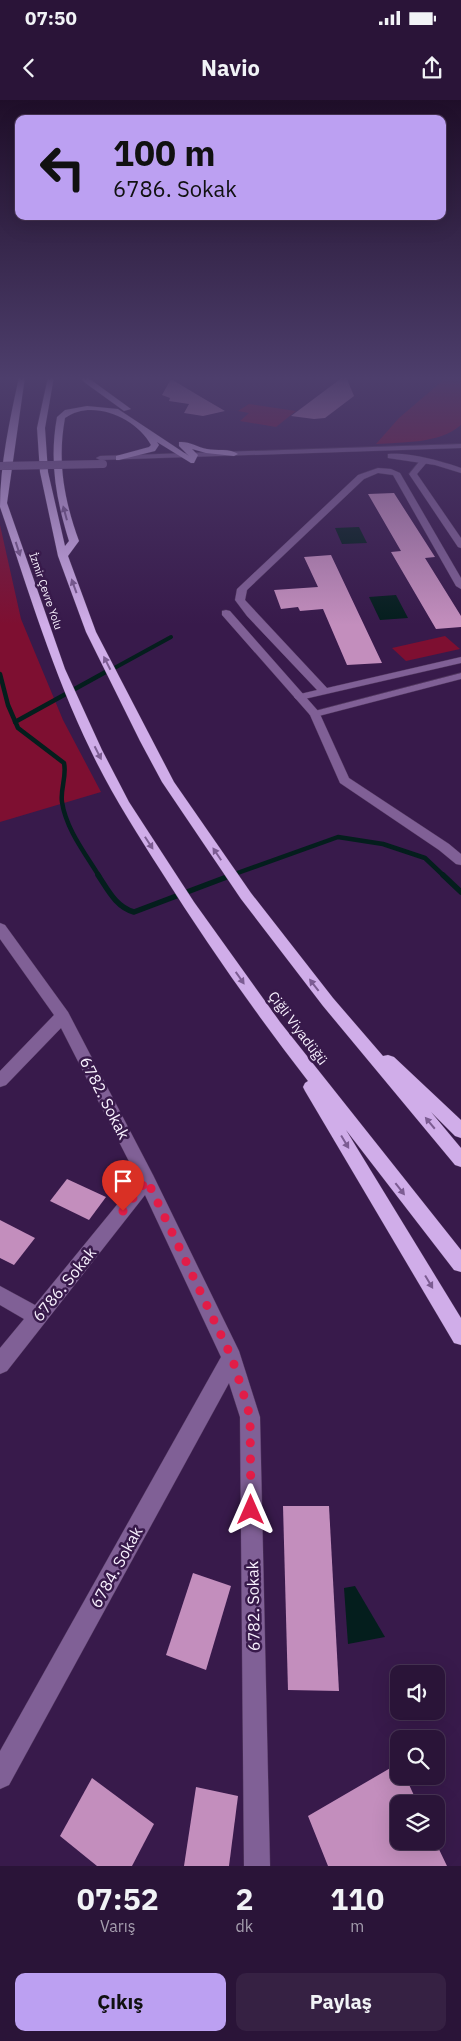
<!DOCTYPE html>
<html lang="tr">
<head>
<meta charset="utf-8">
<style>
	body { margin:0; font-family:"IBM Plex Sans",sans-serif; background:#362143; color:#f1f3f6; height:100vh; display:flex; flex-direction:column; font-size:19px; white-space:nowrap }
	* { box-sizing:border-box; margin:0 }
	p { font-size:16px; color:#a59eae }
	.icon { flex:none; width:28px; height:28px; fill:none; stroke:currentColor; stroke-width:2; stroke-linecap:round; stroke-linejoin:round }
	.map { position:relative; height:1766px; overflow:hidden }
	.side { display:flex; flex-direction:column; background:#2a1438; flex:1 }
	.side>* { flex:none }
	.guide { position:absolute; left:15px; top:15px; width:431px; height:105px; border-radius:10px; box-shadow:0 5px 20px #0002,0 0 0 1px #463353; background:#bca0f2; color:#111; overflow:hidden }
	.buttons { position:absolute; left:390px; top:1565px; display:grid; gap:10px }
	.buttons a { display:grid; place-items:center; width:55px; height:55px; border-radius:10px; background:#2a1438; box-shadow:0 5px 20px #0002,0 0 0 1px #463353; font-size:25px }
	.pin { position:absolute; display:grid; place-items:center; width:42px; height:42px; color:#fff; margin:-51px -21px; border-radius:50% 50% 50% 0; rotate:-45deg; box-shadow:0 0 5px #0007 }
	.pin .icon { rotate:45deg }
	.me { position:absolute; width:55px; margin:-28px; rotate:0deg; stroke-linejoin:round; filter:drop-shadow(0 0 4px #0008) }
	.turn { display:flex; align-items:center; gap:18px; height:105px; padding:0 15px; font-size:22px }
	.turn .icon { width:65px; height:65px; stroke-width:2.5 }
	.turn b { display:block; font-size:35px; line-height:42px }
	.eta { display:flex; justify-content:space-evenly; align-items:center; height:85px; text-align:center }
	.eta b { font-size:30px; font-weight:800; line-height:35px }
	.cta { display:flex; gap:10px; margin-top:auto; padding:10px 15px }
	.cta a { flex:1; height:58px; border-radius:10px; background:#bca0f2; color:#111; font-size:20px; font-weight:800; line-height:58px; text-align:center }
	.cta a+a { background:#362143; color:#f1f3f6 }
	.status { display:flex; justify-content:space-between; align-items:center; height:35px; padding:0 25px; background:#2a1438; direction:ltr }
	.status svg { height:14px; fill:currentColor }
	header { display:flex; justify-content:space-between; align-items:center; height:65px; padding:0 15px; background:#2a1438; font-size:22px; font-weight:800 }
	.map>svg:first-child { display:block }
</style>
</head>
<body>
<div class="status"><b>07:50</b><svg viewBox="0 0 49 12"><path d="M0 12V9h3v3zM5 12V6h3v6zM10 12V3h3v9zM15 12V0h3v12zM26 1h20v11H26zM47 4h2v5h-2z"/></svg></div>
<header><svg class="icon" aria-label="back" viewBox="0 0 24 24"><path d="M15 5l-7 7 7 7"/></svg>Navio<svg class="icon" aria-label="share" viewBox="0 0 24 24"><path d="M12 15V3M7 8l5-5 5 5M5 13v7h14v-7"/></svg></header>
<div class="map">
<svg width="461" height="1766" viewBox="0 0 461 1766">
	<rect width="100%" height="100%" fill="#381a4b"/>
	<g fill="#7e0f31">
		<path d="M447 277H461V325C439 344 403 342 376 344L399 318Z"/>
		<polygon points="249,304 296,311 276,327 240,321 249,313 238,311"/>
		<polygon points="0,425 21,519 63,620 101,692 0,722"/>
		<polygon points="445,536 460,549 406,561 392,548"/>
	</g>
	<g fill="#041e1d">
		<polygon points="359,427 367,443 342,444 335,428"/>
		<polygon points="396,495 408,518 380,520 369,497"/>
		<polygon points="355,1486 385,1537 348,1544 344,1488"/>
	</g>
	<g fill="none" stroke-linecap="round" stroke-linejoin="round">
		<polyline stroke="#041e1d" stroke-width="4" points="109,571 171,537"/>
		<g stroke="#041e1d" stroke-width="4.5">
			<path d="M0 574 8 605 18 628 64 663C67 677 60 689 62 702 66 729 85 753 99 776"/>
			<polyline points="15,622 111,569"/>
			<polyline points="229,776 338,737 383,744 425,758 444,776"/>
		</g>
		<g stroke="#041e1d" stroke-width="5.5">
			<path d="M98 775C108 790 116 807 134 812L232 775"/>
			<polyline points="443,775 461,792"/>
		</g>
	</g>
	<g fill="#c38ebd">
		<polygon points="343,277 346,277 354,296 325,318 314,319 291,316"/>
		<polygon points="171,279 201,297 225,311 203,316 184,313 189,304 169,301 170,298 162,295"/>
		<polygon points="394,393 435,457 425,458 461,516 461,527 436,529 391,452 401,451 368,394"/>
		<polygon points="331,455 382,563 347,565 323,509 300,511 298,507 281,509 274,490 318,487 304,457"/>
		<polygon points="67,1079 106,1097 89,1120 50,1101"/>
		<polygon points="0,1120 35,1138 14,1165 0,1158"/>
		<polygon points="283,1406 329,1406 339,1591 288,1590"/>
		<polygon points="193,1473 231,1486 206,1570 166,1555"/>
		<polygon points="399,1663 399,1676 405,1676 418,1704 399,1704 399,1741 435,1741 447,1766 328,1766 308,1716"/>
		<polygon points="92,1678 154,1724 132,1766 97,1766 60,1736"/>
		<polygon points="196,1687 238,1696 229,1766 184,1766"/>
	</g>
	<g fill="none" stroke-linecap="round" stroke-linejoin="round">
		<defs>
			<g id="street">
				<polygon points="422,358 429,360 417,374 461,438 461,448 458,447 409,374"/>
				<polygon points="378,368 391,369 400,373 461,478 461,489 456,486 393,375 378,373 364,379 247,490 245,500 327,588 461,557 461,563 300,600 296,599 294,597 296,595 317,590 247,516 235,500 237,489 358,375"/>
				<polygon points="461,573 461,579 315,617 309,614 311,612"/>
				<polygon points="0,823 5,825 68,912 153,1075 239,1251 260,1317 270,1766 244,1766 240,1317 229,1283 9,1685 0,1689 0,1651 221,1257 145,1095 7,1271 0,1274 0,1248 24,1219 0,1205 0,1186 35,1205 138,1079 61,928 6,985 0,987 0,971 54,915 0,839"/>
			</g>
			<g id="secondary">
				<polygon points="461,344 461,348 100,360 96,358 100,356"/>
				<path d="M388 354C408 352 442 361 461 368V373L435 365 388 358Z"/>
				<polygon points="226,510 230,511 319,612 349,678 449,744 461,754 461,765 456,764 439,750 340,683 310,615 222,515 222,511"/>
			</g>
			<g id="highway">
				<path d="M19 277H25L7 403 65 569 102 650 129 702 194 802 280 922 461 1150V1172L454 1170 346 1030 461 1218V1245L454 1243 305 991 303 987 305 983 308 981C256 914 207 844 161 771 136 732 111 693 91 651 53 573 28 489 0 407 0 364 10 319 19 277Z"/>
				<path d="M48 277H54L45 328 48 372 65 446 69 441C56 399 49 361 57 317L65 310 87 306 118 309 189 356 179 346V342C189 341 197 347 207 349 216 351 230 348 238 354L234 356 206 353 192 349 198 355 194 363H191L157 342 159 345 155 351 119 360H116V356L149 347 151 345C137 318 92 298 65 318 57 361 64 400 79 441L68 456 96 532 174 682 251 793 333 898 383 956 388 955 394 957 461 1020V1038L455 1036 431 1012 461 1048V1067L455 1065 323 906 241 799 162 682 140 641 86 532 58 456 40 372 37 328Z"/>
				<polygon points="80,277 87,277 131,309 124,311 84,282"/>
			</g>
		</defs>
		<use href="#street" stroke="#4f365d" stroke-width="1"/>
		<use href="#secondary" stroke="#4f365d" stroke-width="1"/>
		<use href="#highway" stroke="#4f365d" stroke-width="1"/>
		<use href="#street" fill="#806096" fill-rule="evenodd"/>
		<use href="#secondary" fill="#806096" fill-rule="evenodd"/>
		<use href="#highway" fill="#d0ade9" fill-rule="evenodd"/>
		<defs>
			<polyline id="secondary-bridge" points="0,366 103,364"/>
		</defs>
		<use href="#secondary-bridge" stroke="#4f365d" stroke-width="8" stroke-linecap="butt"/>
		<use href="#secondary-bridge" stroke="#806096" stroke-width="8"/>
	</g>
	<defs><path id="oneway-solid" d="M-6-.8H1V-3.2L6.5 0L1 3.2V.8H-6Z" transform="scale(1.25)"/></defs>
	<g fill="#7c5c92">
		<use href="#oneway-solid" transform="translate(65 413) rotate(-105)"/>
		<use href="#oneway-solid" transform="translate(18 449) rotate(72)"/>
		<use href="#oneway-solid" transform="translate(74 486) rotate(-110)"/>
		<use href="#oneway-solid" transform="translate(107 563) rotate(-117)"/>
		<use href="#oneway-solid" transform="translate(98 653) rotate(63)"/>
		<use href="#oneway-solid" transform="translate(149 743) rotate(57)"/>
		<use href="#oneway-solid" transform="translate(217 754) rotate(-124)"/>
		<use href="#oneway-solid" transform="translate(240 878) rotate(55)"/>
		<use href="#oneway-solid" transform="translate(314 885) rotate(-128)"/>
		<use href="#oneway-solid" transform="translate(430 1023) rotate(-130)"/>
		<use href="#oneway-solid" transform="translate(345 1042) rotate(59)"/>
		<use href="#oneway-solid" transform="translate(400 1089) rotate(52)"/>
		<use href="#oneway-solid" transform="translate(429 1182) rotate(59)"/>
	</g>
	<linearGradient id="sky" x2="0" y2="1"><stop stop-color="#1f0e29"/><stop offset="0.53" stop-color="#4d3e6c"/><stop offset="1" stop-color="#4d3e6c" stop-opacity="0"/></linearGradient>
	<rect width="461" height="525" fill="url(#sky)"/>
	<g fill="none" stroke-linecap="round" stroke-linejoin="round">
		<polyline stroke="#e11d48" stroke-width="9" stroke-dasharray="0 16.2" points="123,1111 147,1080 232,1258 246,1302 250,1317 251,1410"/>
	</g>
	<g text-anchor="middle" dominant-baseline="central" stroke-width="5" stroke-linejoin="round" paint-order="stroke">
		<g font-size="11" fill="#f8f1fe" stroke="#381a4b">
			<text transform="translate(46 491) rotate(71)">İzmir Çevre Yolu</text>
		</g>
		<g font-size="14" fill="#f8f1fe" stroke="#381a4b">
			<text transform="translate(298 928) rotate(53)">Çiğli Viyadüğü</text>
		</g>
		<g font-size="16" fill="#f8f1fe" stroke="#381a4b">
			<text transform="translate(105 998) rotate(63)">6782. Sokak</text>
			<text transform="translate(64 1184) rotate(-51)">6786. Sokak</text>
			<text transform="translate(116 1467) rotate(-61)">6784. Sokak</text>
			<text transform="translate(253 1506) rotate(-91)">6782. Sokak</text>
		</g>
	</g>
</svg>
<div class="buttons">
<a><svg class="icon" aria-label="sound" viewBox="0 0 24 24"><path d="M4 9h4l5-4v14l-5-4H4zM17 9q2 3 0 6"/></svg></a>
<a><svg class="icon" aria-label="search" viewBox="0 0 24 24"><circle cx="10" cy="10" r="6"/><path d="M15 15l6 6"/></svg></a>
<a><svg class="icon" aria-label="layers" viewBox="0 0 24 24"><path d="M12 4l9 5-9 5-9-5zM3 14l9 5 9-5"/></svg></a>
</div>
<div class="pin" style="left:123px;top:1111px;background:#d93025"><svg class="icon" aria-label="arrive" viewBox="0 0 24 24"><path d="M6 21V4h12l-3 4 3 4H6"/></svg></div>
<svg class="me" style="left:251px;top:1410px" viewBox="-20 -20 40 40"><path d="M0-17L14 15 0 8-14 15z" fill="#e11d48" stroke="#fff" stroke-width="4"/></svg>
<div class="guide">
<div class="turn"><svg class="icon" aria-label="left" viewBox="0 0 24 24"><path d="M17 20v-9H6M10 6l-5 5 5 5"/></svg><div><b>100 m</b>6786. Sokak</div></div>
</div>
</div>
<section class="side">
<div class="eta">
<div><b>07:52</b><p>Varış</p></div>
<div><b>2</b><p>dk</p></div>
<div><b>110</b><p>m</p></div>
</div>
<div class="cta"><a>Çıkış</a><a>Paylaş</a></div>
</section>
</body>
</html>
